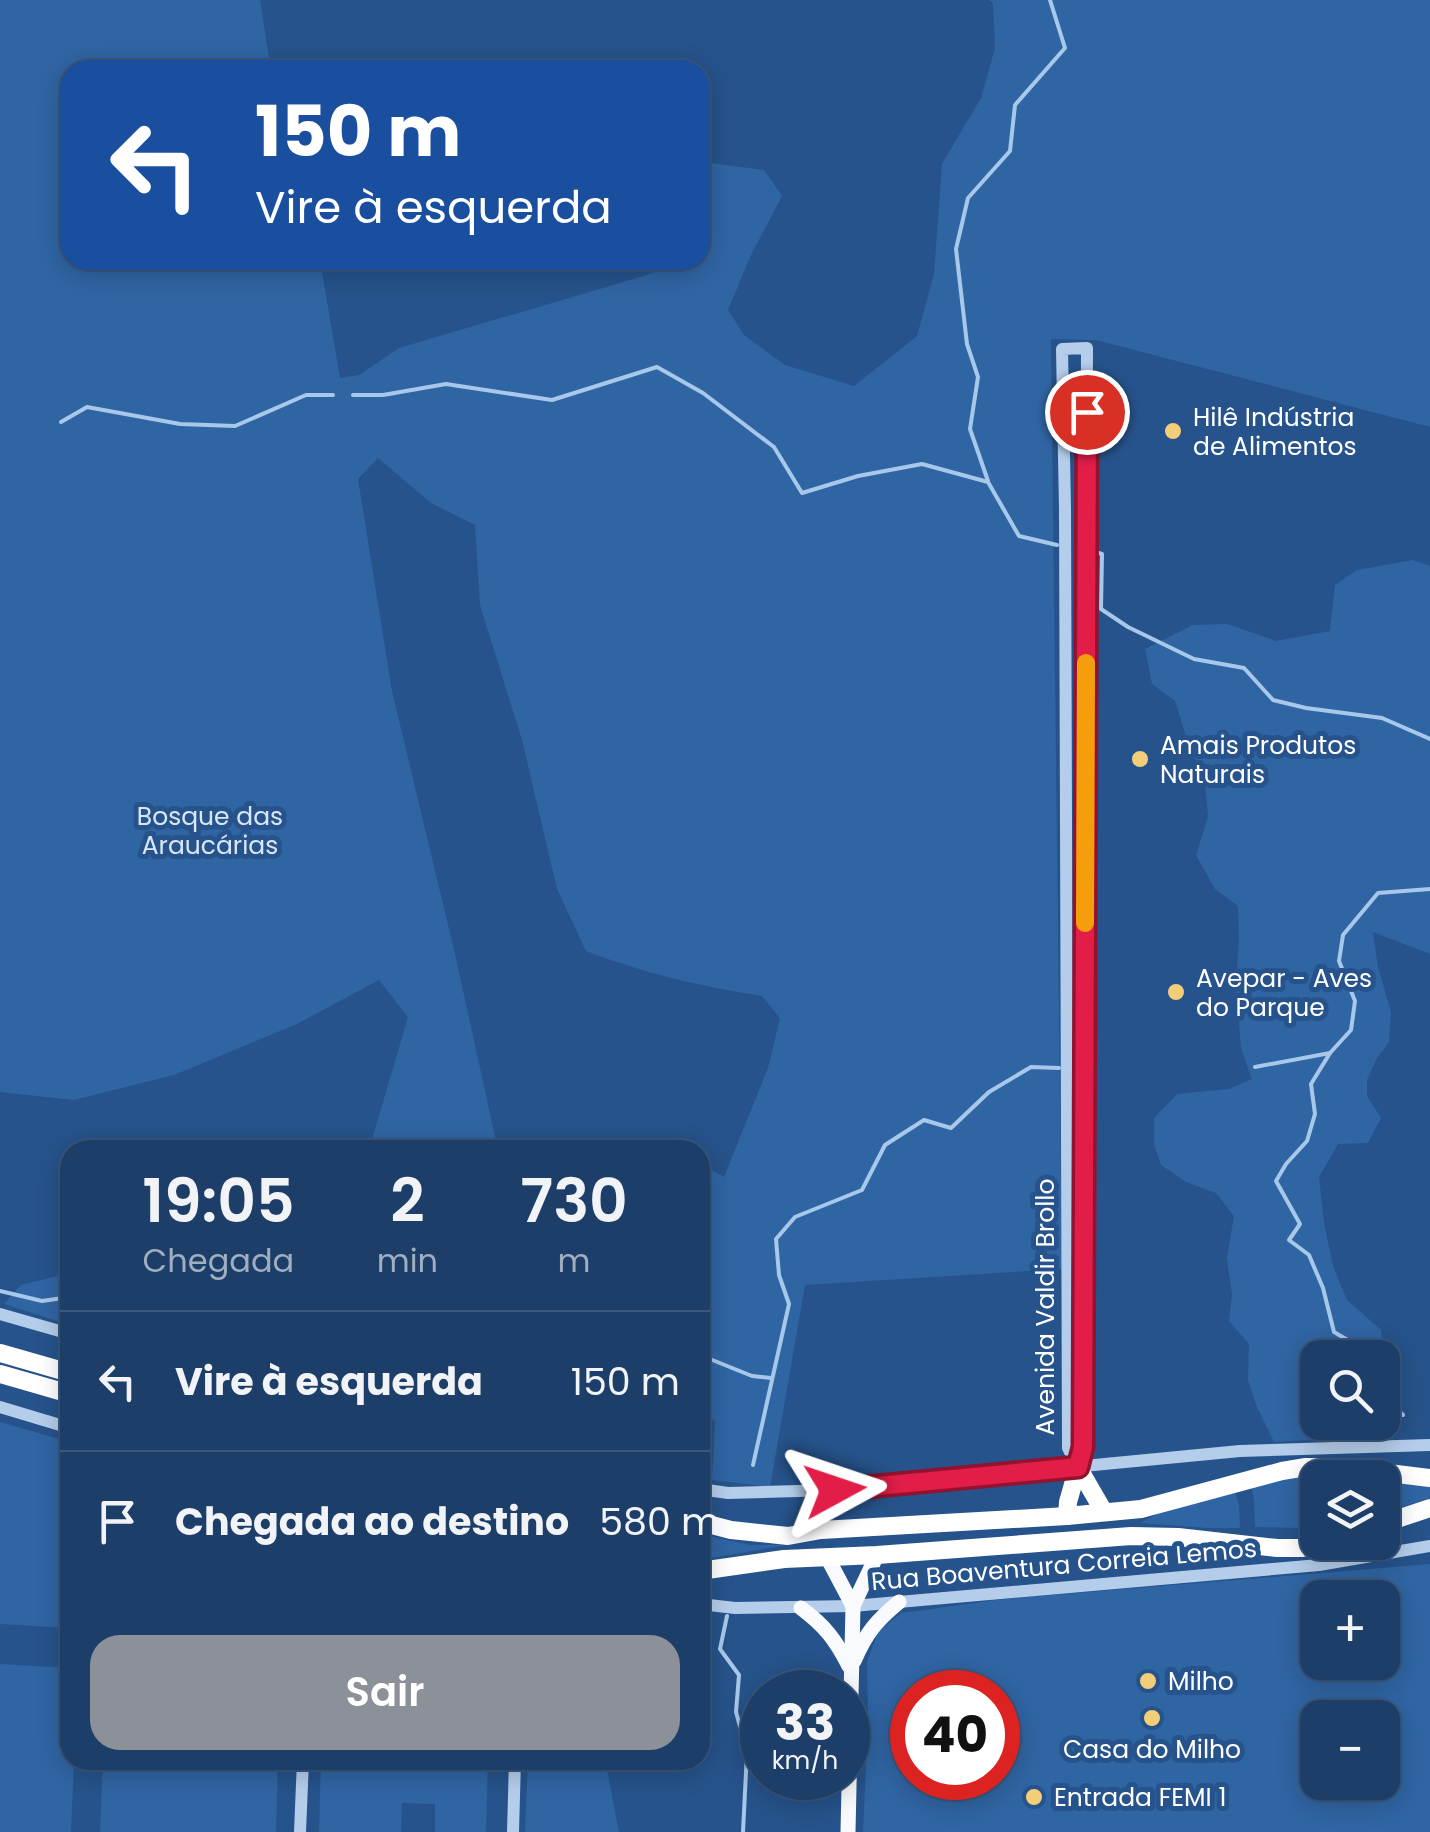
<!DOCTYPE html>
<html lang="pt">
<head>
<meta charset="utf-8">
<style>
	body { margin:0; font-family:Poppins,sans-serif; background:#294971; color:#f1f3f6; height:100vh; display:flex; flex-direction:column; font-size:38px; white-space:nowrap }
	* { box-sizing:border-box; margin:0 }
	p { font-size:32px; color:#a0aec0 }
	.icon { flex:none; width:55px; height:55px; fill:none; stroke:currentColor; stroke-width:2; stroke-linecap:round; stroke-linejoin:round }
	.map { position:relative; flex:1; overflow:hidden }
	.details { position:absolute; left:60px; top:1140px; width:650px; height:630px; display:flex; flex-direction:column; background:#1c3e68; border-radius:30px; box-shadow:0 5px 25px #0003,0 0 0 2px #3a577c }
	.details>* { flex:none }
	.guide { position:absolute; left:60px; top:60px; width:650px; height:210px; border-radius:30px; box-shadow:0 5px 25px #0003,0 0 0 2px #3a577c; background:#1a4fa0; color:#fff; overflow:hidden }
	.controls { position:absolute; left:1300px; top:1340px; display:grid; gap:20px }
	.controls a { display:grid; place-items:center; width:100px; height:100px; border-radius:20px; background:#1c3e68; box-shadow:0 5px 25px #0003,0 0 0 2px #3a577c; font-size:50px }
	.speed { position:absolute; left:740px; top:1670px; display:flex; gap:20px; font-size:50px; font-weight:700; text-align:center }
	.speed>* { display:grid; place-content:center; width:130px; height:130px; border-radius:50%; background:#1c3e68; box-shadow:0 5px 25px #0003,0 0 0 2px #3a577c; line-height:1 }
	.speed small { font-size:25px; font-weight:400 }
	.speed .limit { border:15px solid #d22; background:#fff; color:#111 }
	.pin { position:absolute; display:grid; place-items:center; width:85px; height:85px; color:#fff; margin:-42px; border:5px solid #fff; border-radius:50%; box-shadow:0 2px 10px #0007 }
	.me { position:absolute; width:110px; margin:-55px; rotate:85deg; stroke-linejoin:round; filter:drop-shadow(0 0 8px #0008) }
	.turn { display:flex; align-items:center; gap:35px; height:210px; padding:0 30px; font-size:45px }
	.turn .icon { width:130px; height:130px; stroke-width:2.5 }
	.turn b { display:block; font-size:70px; line-height:85px }
	.eta { display:flex; justify-content:space-evenly; align-items:center; height:170px; text-align:center }
	.eta b { font-size:60px; font-weight:600; line-height:70px }
	.primary-button { display:flex; gap:20px; margin-top:auto; padding:20px 30px }
	.primary-button a { flex:1; height:115px; border-radius:30px; background:#8c9099; color:#fff; font-size:40px; font-weight:600; line-height:115px; text-align:center }
	ul { padding:0; list-style:none }
	li { display:flex; align-items:center; gap:30px; height:140px; padding:0 30px; border-top:2px solid #3a577c }
	li div { flex:1 }
	li b { display:block; font-size:38px }
	li em { font-style:normal }
	.map>svg:first-child { display:block }
</style>
</head>
<body>
<div class="map">
<svg width="1430" height="1832" viewBox="0 0 1430 1832">
	<rect width="100%" height="100%" fill="#26538b"/>
	<g fill="#3065a3" fill-rule="evenodd">
		<path d="M0 0H260L271 70H70V260H320L340 378 359 375 399 348 637 278 676 265 677 260H700V179L711 163 764 170 782 196 751 255 728 310 744 335 785 365 854 386 917 336 934 274 942 164 981 98 995 48 993 3 989 0H1430V427L1096 340 1051 339 1062 1269 805 1285 770 1487 712 1480 715 1422 700 1406V1163L724 1177 768 1068 780 1018 762 996C698 986 647 974 586 951L557 889 522 740 480 605 475 525 431 503 378 458 358 479 392 691 455 954 498 1150H369L408 1017 379 980 297 1024 174 1075 74 1100 0 1092Z"/>
		<polygon points="1413,560 1430,566 1430,954 1373,932 1378,967 1391,1012 1389,1042 1377,1058 1367,1080 1367,1096 1381,1118 1368,1143 1338,1144 1319,1177 1324,1223 1333,1266 1347,1300 1381,1330 1384,1359 1318,1358 1318,1422 1367,1423 1373,1436 1274,1442 1257,1407 1248,1380 1249,1344 1229,1321 1232,1294 1227,1258 1234,1216 1216,1193 1186,1182 1161,1165 1154,1144 1154,1118 1177,1094 1229,1089 1252,1079 1241,1048 1236,986 1239,939 1238,906 1215,889 1196,855 1208,817 1205,783 1187,740 1175,701 1152,684 1145,649 1193,625 1227,624 1276,641 1330,631 1335,585 1357,570"/>
		<polygon points="70,1273 70,1325 4,1304 21,1285"/>
		<polygon points="0,1422 70,1442 70,1628 0,1624"/>
		<polygon points="1301,1476 1310,1477 1317,1481 1317,1522 1300,1528 1255,1527 1254,1501 1251,1484"/>
		<polygon points="1383,1481 1430,1486 1430,1498 1383,1513"/>
		<polygon points="1234,1488 1239,1505 1240,1528 1207,1528 1140,1523 1166,1510"/>
		<polygon points="700,1534 750,1545 787,1545 700,1560"/>
		<path d="M1430 1564V1832H863L868 1719 867 1662 878 1632 901 1613 1004 1599ZM1318 1598H1382V1662H1318ZM912 1692H998V1778H912ZM1318 1718H1382V1782H1318Z"/>
		<polygon points="0,1664 70,1668 70,1760 74,1760 71,1832 0,1832"/>
		<polygon points="103,1760 278,1760 276,1832 100,1832"/>
		<polygon points="321,1760 488,1760 486,1832 435,1832 435,1804 402,1803 401,1832 319,1832"/>
		<polygon points="528,1760 605,1760 619,1832 525,1832"/>
	</g>
	<g fill="none" stroke-linecap="round" stroke-linejoin="round">
		<g stroke="#a8c8eb" stroke-width="4">
			<polyline points="353,395 383,395 446,384 552,400 657,367 703,393 774,447 802,493 858,476 922,464 988,482 1019,536 1057,545"/>
			<polyline points="61,422 87,407 180,424 235,426 306,395 333,395"/>
			<polyline points="988,481 970,429 978,377 967,344 956,249 968,198 1010,151 1015,105 1065,48 1050,0"/>
			<polyline points="1092,551 1102,554 1101,609 1128,627 1194,659 1244,668 1273,700 1306,708 1382,718 1430,739"/>
			<polyline points="1255,1067 1330,1053"/>
			<polyline points="0,1291 42,1301 70,1297"/>
			<polyline points="700,1355 752,1376 771,1378"/>
			<polyline points="1348,1358 1351,1342 1334,1332 1323,1288 1309,1255 1289,1240 1300,1224 1276,1181 1286,1164 1307,1141 1315,1114 1311,1084 1330,1053 1351,1030 1355,1001 1339,961 1343,935 1378,893 1430,889"/>
			<polyline points="1382,1394 1403,1415"/>
			<polyline points="753,1465 789,1304 779,1275 776,1239 795,1217 862,1190 885,1145 924,1120 951,1128 989,1092 1031,1067 1059,1068"/>
			<polyline points="727,1616 720,1649 739,1675 736,1712 747,1752 743,1832"/>
		</g>
		<g stroke="#b4cdea" stroke-width="12">
			<polygon points="1087,348 1083,1447 1078,1467 1068,1448 1065,509 1062,349"/>
			<polyline points="0,1314 70,1334"/>
			<polyline points="0,1407 70,1428"/>
			<polyline points="700,1489 728,1493 835,1490 1240,1451 1430,1445"/>
			<polyline points="700,1604 735,1608 853,1606 1319,1565 1430,1546"/>
			<polyline points="300,1832 303,1760"/>
			<polyline points="513,1832 515,1760"/>
		</g>
		<g stroke="#f8fafe" stroke-width="15">
			<polyline points="827,1557 853,1606"/>
			<path d="M801 1608C825 1626 835 1639 849 1666"/>
			<path d="M854 1661C866 1633 876 1621 899 1602"/>
			<polyline points="848,1832 853,1606 877,1555"/>
		</g>
		<g stroke="#fff" stroke-width="18">
			<polyline points="0,1353 70,1373"/>
			<polyline points="0,1374 70,1394"/>
			<polyline points="1078,1467 1104,1512"/>
			<polyline points="1067,1516 1068,1502 1078,1467"/>
			<polyline points="700,1522 731,1530 788,1536 821,1530 1067,1516 1141,1509 1282,1471 1306,1467 1348,1468 1430,1478"/>
			<polyline points="1382,1524 1430,1508"/>
			<polyline points="700,1571 784,1559 877,1555 1131,1536 1178,1537 1277,1548 1302,1548 1324,1542"/>
		</g>
	</g>
	<g fill="none" stroke-linecap="round" stroke-linejoin="round">
		<defs>
			<polyline id="route" points="835,1490 1078,1467 1083,1447 1087,412"/>
		</defs>
		<use href="#route" stroke="#92132f" stroke-width="25"/>
		<use href="#route" stroke="#e11d48" stroke-width="18"/>
		<polyline stroke="#f59e0b" stroke-width="18" points="1085,923 1086,663"/>
	</g>
	<g fill="#f3ce78" stroke="#26538b" stroke-width="4">
		<circle cx="1173" cy="431" r="10"/>
		<circle cx="1140" cy="759" r="10"/>
		<circle cx="1176" cy="992" r="10"/>
		<circle cx="1148" cy="1681" r="10"/>
		<circle cx="1152" cy="1718" r="10"/>
		<circle cx="1034" cy="1797" r="10"/>
	</g>
	<g text-anchor="middle" dominant-baseline="central" stroke-width="10" stroke-linejoin="round" paint-order="stroke">
		<g font-size="25" fill="#fff" stroke="#26538b" text-anchor="start">
			<text x="1193" y="417">Hilê Indústria<tspan x="1193" dy="29">de Alimentos</tspan></text>
			<text x="1160" y="745">Amais Produtos<tspan x="1160" dy="29">Naturais</tspan></text>
			<text x="1196" y="978">Avepar - Aves<tspan x="1196" dy="29">do Parque</tspan></text>
			<text x="1168" y="1681">Milho</text>
			<text x="1152" y="1749" text-anchor="middle">Casa do Milho</text>
			<text x="1054" y="1797">Entrada FEMI 1</text>
		</g>
		<g font-size="25" fill="#d8e7f8" stroke="#26538b">
			<text x="210" y="816">Bosque das<tspan x="210" dy="29">Araucárias</tspan></text>
		</g>
		<g font-size="25" fill="#fff" stroke="#26538b">
			<text transform="translate(1045 1307) rotate(-90)">Avenida Valdir Brollo</text>
			<text transform="translate(1064 1565) rotate(-5)">Rua Boaventura Correia Lemos</text>
		</g>
	</g>
</svg>
<div class="controls">
<a><svg class="icon" aria-label="search" viewBox="0 0 24 24"><circle cx="10" cy="10" r="6"/><path d="M15 15l6 6"/></svg></a>
<a><svg class="icon" aria-label="layers" viewBox="0 0 24 24"><path d="M12 4l9 5-9 5-9-5zM3 14l9 5 9-5"/></svg></a>
<a>+</a>
<a>−</a>
</div>
<div class="speed"><div>33<small>km/h</small></div><div class="limit">40</div></div>
<div class="pin" style="left:1087px;top:412px;background:#d93025"><svg class="icon" aria-label="arrive" viewBox="0 0 24 24"><path d="M6 21V4h12l-3 4 3 4H6"/></svg></div>
<svg class="me" style="left:835px;top:1490px" viewBox="-20 -20 40 40"><path d="M0-17L14 15 0 8-14 15z" fill="#e11d48" stroke="#fff" stroke-width="4"/></svg>
<div class="guide">
<div class="turn"><svg class="icon" aria-label="left" viewBox="0 0 24 24"><path d="M17 20v-9H6M10 6l-5 5 5 5"/></svg><div><b>150 m</b>Vire à esquerda</div></div>
</div>
<section class="details">
<div class="eta">
<div><b>19:05</b><p>Chegada</p></div>
<div><b>2</b><p>min</p></div>
<div><b>730</b><p>m</p></div>
</div>
<ul>
<li><svg class="icon" aria-label="left" viewBox="0 0 24 24"><path d="M17 20v-9H6M10 6l-5 5 5 5"/></svg><div><b>Vire à esquerda</b></div><em>150 m</em></li>
<li><svg class="icon" aria-label="arrive" viewBox="0 0 24 24"><path d="M6 21V4h12l-3 4 3 4H6"/></svg><div><b>Chegada ao destino</b></div><em>580 m</em></li>
</ul>
<div class="primary-button"><a>Sair</a></div>
</section>
</div>
</body>
</html>
